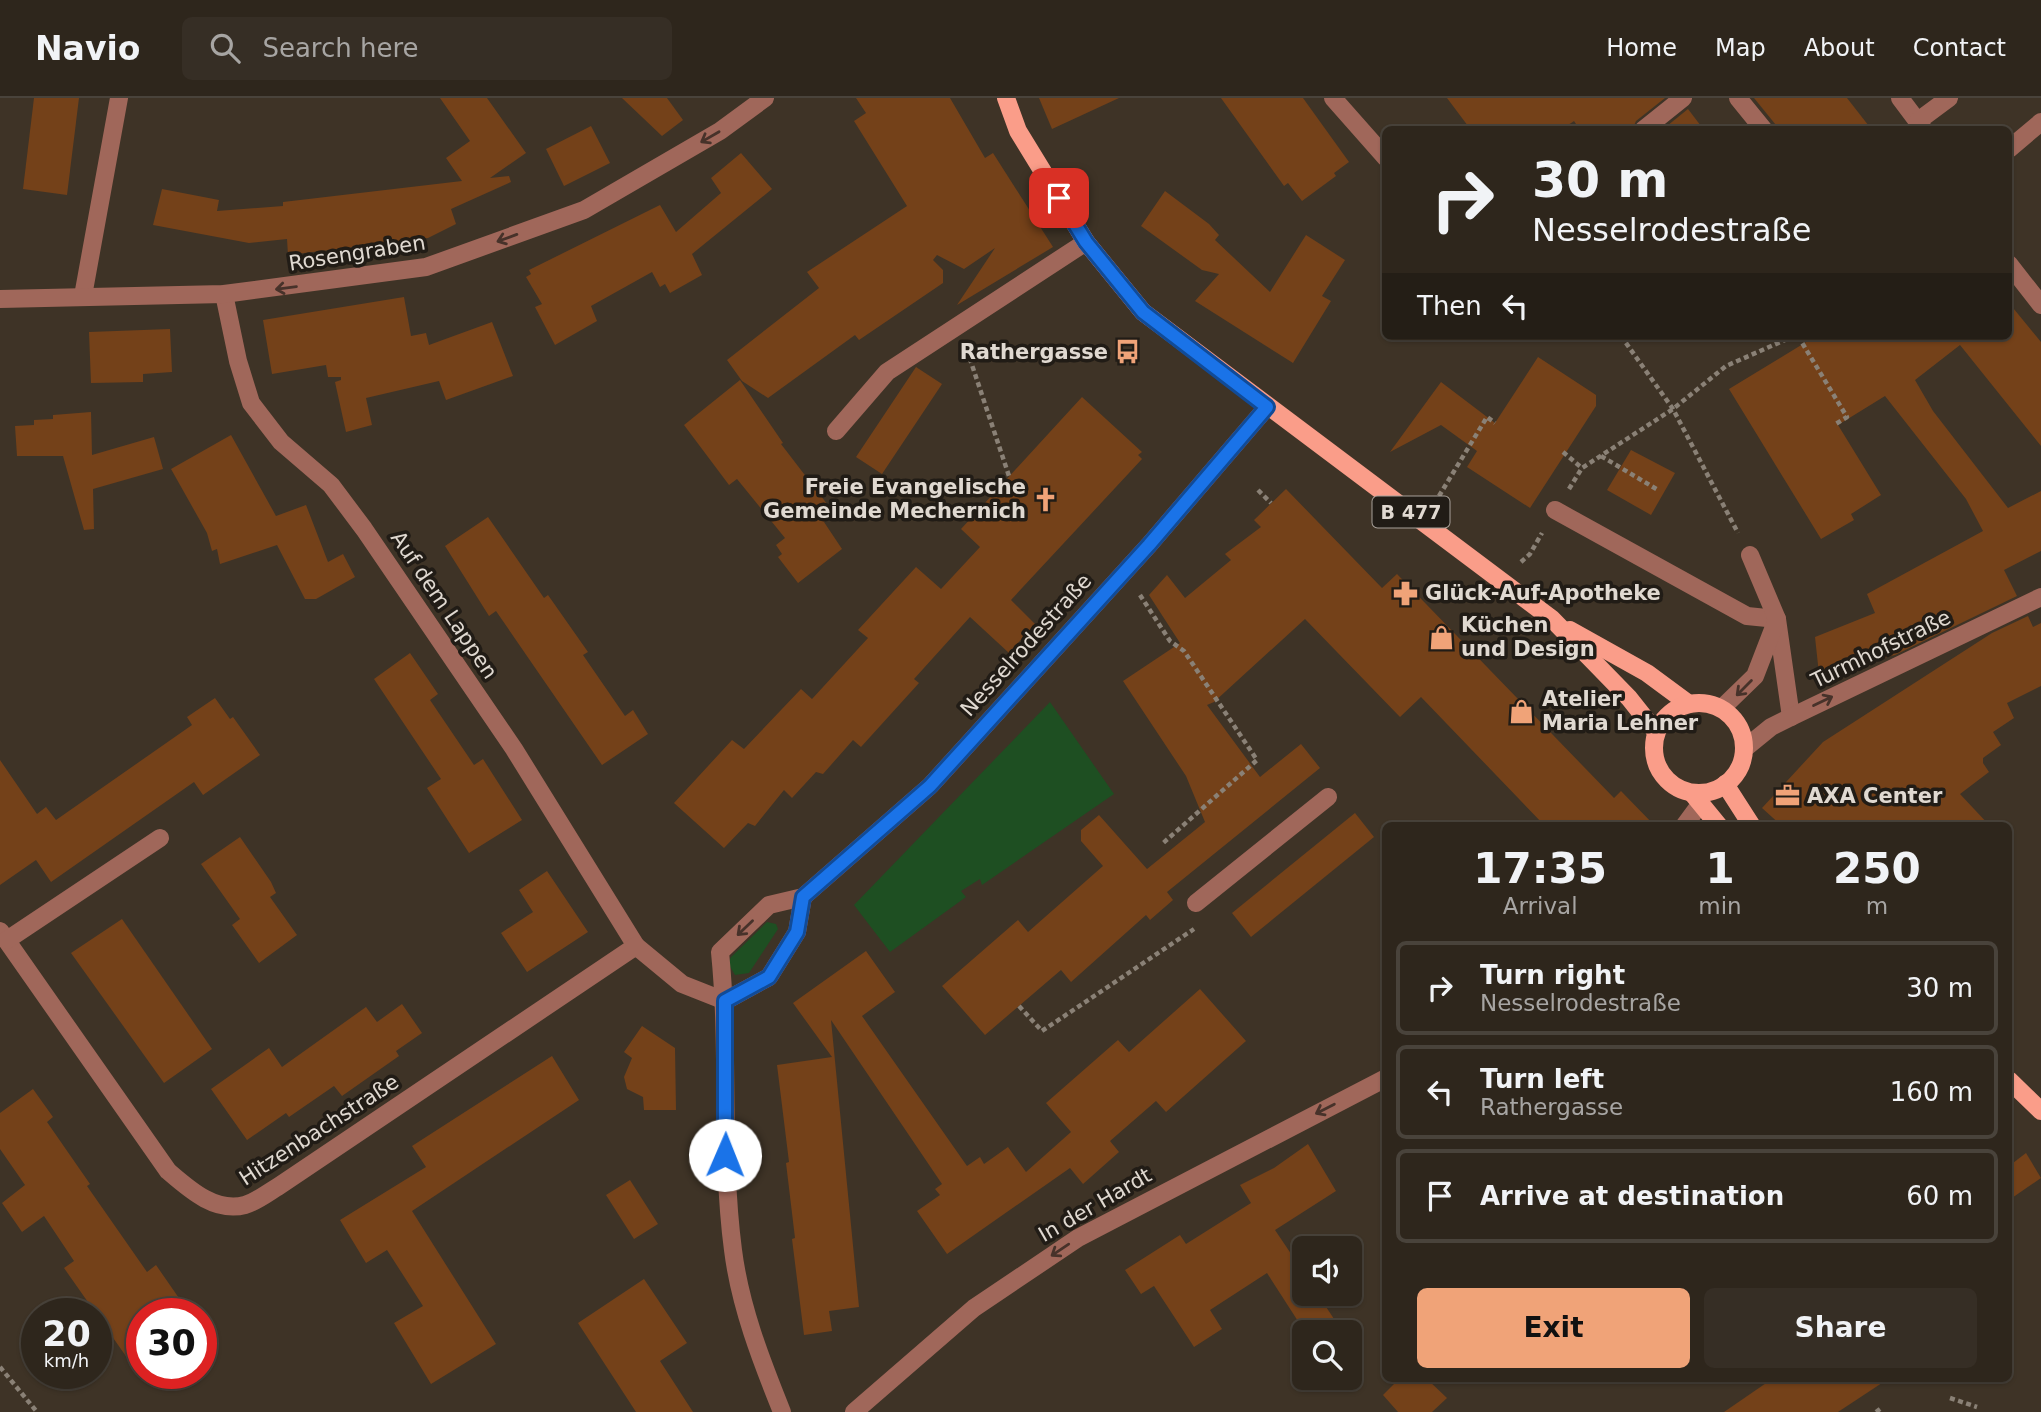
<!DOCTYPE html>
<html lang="en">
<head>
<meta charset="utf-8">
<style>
	body { margin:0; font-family:"DejaVu Sans",sans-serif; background:#362e25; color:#f1f3f6; height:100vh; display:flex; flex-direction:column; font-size:26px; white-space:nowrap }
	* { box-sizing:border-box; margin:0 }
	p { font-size:23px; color:#a7a5a3 }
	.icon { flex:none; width:38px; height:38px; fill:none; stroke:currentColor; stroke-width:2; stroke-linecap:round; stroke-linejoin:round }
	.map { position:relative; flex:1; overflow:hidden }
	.panel { position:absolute; left:1382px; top:724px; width:630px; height:560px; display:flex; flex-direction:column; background:#2e261c; border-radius:10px; box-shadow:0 2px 5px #0004,0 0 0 2px #49433b }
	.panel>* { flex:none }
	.banner { position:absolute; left:1382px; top:28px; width:630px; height:214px; border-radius:10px; box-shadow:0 2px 5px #0004,0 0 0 2px #49433b; background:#2e261c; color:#f1f3f6; overflow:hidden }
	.buttons { position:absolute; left:1292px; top:1138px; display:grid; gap:14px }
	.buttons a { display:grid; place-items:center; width:70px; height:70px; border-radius:10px; background:#2e261c; box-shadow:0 2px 5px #0004,0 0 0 2px #49433b; font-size:35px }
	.speed { position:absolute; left:21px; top:1200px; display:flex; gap:14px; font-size:35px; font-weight:700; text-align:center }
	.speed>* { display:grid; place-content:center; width:91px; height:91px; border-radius:50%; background:#2e261c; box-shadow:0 2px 5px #0004,0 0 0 2px #49433b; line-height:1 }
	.speed small { font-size:18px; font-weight:400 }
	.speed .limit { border:10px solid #d22; background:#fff; color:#111 }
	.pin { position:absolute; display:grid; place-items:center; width:60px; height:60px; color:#fff; margin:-30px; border-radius:14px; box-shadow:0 4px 10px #0006 }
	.me { position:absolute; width:77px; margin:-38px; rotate:1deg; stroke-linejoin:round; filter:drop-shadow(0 0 5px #0008) }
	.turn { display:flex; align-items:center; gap:24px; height:147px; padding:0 35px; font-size:32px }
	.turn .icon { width:91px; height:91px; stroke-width:2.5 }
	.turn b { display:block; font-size:49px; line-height:60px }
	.then { display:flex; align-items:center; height:66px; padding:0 35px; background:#0003; gap:14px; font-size:26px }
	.eta { display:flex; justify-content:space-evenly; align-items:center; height:119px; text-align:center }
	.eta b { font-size:42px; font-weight:800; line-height:49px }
	.cta { display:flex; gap:14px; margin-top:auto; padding:14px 35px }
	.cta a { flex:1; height:80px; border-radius:10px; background:#f0a378; color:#111; font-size:28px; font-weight:800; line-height:80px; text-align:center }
	.cta a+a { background:#362e25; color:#f1f3f6 }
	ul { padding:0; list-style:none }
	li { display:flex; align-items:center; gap:21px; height:94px; margin:0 14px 10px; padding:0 21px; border:4px solid #49433b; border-radius:10px }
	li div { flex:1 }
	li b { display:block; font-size:26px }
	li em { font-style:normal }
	header { display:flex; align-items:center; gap:42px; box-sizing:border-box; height:98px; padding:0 35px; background:#2e261c; border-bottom:2px solid #49433b }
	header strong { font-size:33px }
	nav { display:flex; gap:38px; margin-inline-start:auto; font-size:24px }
	.search { width:490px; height:63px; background:#362e25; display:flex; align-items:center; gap:18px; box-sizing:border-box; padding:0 24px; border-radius:10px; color:#a7a5a3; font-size:26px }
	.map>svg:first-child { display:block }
</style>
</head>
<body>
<header>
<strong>Navio</strong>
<div class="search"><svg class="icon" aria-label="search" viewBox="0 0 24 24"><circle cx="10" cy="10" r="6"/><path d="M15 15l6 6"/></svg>Search here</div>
<nav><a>Home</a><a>Map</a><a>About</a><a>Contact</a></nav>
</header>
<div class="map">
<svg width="2041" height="1314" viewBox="0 0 2041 1314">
	<rect width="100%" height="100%" fill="#3e3326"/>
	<g fill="#1e4f22">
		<polygon points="1050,604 1114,696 982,787 980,781 961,793 966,799 890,854 854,807"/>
		<polygon points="767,824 776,826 778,831 749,875 735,877 728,865 731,859"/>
	</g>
	<g fill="#744119">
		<polygon points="34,0 79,0 67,97 23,91"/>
		<polygon points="440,0 487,0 526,55 490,80 509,78 511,84 451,111 456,126 428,140 288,157 287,141 249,145 153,127 162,91 219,102 217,113 283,108 283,104 462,83 446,60 470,43"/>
		<polygon points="622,0 667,0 683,22 662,38"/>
		<polygon points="856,0 950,0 985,60 993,55 1053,149 957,207 995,150 964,171 937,157 933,162 943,172 943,185 859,242 855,237 768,300 742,283 727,262 819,190 807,174 907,108 854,23 866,15"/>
		<polygon points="1039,0 1119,0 1052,31"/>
		<polygon points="1221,0 1303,0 1349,64 1334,75 1336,78 1302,103 1288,85 1284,88"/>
		<polygon points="1447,0 1665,0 1636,23 1632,32 1580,32 1574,23 1561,32 1471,32"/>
		<polygon points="1754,0 1847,0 1872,32 1780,32"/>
		<polygon points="1688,11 1704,32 1662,32"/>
		<polygon points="591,28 610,65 564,88 546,51"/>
		<polygon points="741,55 772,91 692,156 702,177 670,195 665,186 660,189 652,174 591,208 597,223 555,247 535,209 542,206 526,179 531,176 529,172 660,107 676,134 721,95 711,80"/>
		<polygon points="1165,93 1209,126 1219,137 1215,142 1270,194 1306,137 1345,162 1322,198 1331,203 1293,265 1195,203 1219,176 1202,172 1141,128"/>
		<polygon points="404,199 411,238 426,235 429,247 492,224 513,278 446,302 439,283 366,300 372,327 346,334 335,284 341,282 341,279 328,279 326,267 272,276 263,222"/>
		<polygon points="2009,205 2041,244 2041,348 1960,247 1915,282 1933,313 2008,410 2041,393 2041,453 2004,472 2017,498 1895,557 1819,576 1815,539 1875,515 1867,496 1983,433 1966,401 1885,298 1838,327 1881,397 1851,416 1854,422 1821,441 1729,291 1816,238 2009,238"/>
		<polygon points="170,231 172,274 143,276 143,284 91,285 89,234"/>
		<polygon points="1538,259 1596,297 1596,308 1530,410 1467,369 1477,353 1441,327 1390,354 1441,284 1495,325"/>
		<polygon points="916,269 942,286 882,376 856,359"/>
		<polygon points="740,282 783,345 781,346 834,415 824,424 842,451 798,485 778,459 782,456 776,447 785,440 737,381 729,387 684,327"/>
		<polygon points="1082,299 1142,354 1138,357 1142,361 1011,502 1035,526 1009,555 970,519 914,581 919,585 861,649 853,642 823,676 816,674 792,700 784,692 755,728 748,725 724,750 674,705 732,642 744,651 801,591 812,601 868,540 858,532 916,469 941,491 980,449 961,431"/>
		<polygon points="91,314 92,357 154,339 163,371 93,391 94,431 84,432 63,358 17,358 15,328 34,327 34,322 53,321 53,317"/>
		<polygon points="231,337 276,418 306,407 328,464 343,456 355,479 316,501 305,501 277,447 220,466 217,451 212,453 207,435 171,371"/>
		<polygon points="1631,352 1675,375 1651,417 1607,392"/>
		<polygon points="1286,391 1382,490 1397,476 1614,700 1621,693 1655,728 1545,728 1421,599 1400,619 1305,521 1214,604 1207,607 1260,679 1301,646 1320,670 1167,794 1173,802 1150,822 1146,817 1071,884 1061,872 985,937 942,888 1018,822 1028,834 1103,768 1081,743 1081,732 1099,717 1147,771 1205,724 1186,678 1123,583 1180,545 1149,497 1167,477 1185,500 1231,462 1225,456 1261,429 1254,422"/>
		<polygon points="488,419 544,500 548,497 588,554 583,557 625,618 633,612 648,636 602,667 496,513 489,518 445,448"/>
		<polygon points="2028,518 2033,529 2041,525 2041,588 2007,605 2014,620 1993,634 2001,647 1983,660 1983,665 1989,674 1960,696 1990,728 1782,728 1762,710 1823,644 1992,535"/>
		<polygon points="410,555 438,596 430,602 474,667 483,661 522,722 469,755 427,690 441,681 374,581"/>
		<polygon points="215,600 230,621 233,619 260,657 203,697 194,684 51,784 36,762 0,787 0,662 37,716 46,709 56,722 192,627 187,619"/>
		<polygon points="1355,715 1374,739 1251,839 1232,815"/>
		<polygon points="240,739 271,784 276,795 270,799 297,837 259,865 232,827 240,821 201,766"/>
		<polygon points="547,773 588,834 527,874 501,835 533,814 519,792"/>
		<polygon points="122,821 212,951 164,985 71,855"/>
		<polygon points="866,853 895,894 862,918 967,1068 980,1059 984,1066 1008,1049 1026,1074 1071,1034 1046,1005 1118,942 1129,954 1200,891 1246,943 1166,1014 1156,1003 1110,1043 1119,1054 1083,1086 1070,1070 947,1156 917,1113 940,1097 935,1091 942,1086 831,922 859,1209 829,1213 832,1233 804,1237 792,1141 795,1140 786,1065 789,1064 777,967 832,959 793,905"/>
		<polygon points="402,906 422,935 396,953 399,958 342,998 334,988 289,1019 286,1015 247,1042 211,991 269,950 282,969 366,909 377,924"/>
		<polygon points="642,928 675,950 676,1012 644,1012 643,999 627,991 624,979 632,960 624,954"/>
		<polygon points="552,958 579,1002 412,1113 496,1246 431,1286 394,1225 423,1208 387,1152 366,1165 340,1122 426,1069 412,1048"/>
		<polygon points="33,991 53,1019 47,1024 90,1086 87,1088 147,1174 156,1167 190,1216 142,1216 142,1281 64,1170 74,1163 44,1118 22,1134 2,1105 25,1087 0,1051 0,1015"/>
		<polygon points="1308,1046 1336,1093 1275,1132 1304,1175 1304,1195 1317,1195 1334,1221 1314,1234 1305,1234 1267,1175 1210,1212 1222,1231 1194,1249 1154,1188 1141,1196 1125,1172 1180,1137 1186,1146 1251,1105 1240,1087 1274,1070"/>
		<polygon points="2026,1055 2041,1080 2009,1102 2009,1068"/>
		<polygon points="630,1082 658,1126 634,1141 606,1097"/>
		<polygon points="644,1181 687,1245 660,1263 693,1314 636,1314 578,1225"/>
		<polygon points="1399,1281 1427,1281 1447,1300 1432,1314 1398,1314 1383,1297"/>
		<polygon points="1772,1281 1888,1281 1838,1314 1724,1314"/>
	</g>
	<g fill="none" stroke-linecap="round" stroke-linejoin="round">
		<g stroke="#8a8176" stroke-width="4.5" stroke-dasharray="5 3.5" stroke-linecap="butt">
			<polyline points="1621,238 1673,311 1738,435"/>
			<polyline points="1798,238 1847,319 1834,327"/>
			<polyline points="967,252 1009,378"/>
			<polyline points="1563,354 1582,370"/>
			<polyline points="1601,358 1658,392"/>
			<polyline points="1569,391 1582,370 1673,311 1726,268 1794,238"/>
			<polyline points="1258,392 1271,405"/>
			<polyline points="1439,398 1487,319 1495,325"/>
			<polyline points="1521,464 1530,456 1542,435"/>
			<polyline points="1140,497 1170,543 1184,553 1257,662 1162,746"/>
			<polyline points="1019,908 1042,933 1194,831"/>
			<polyline points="0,1269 37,1314"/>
			<polyline points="1950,1300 1977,1309"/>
			<polyline points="1876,1314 1880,1311"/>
		</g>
		<g stroke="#a0675a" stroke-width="18">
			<polyline points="1333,0 1386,60"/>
			<polyline points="1738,0 1764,32"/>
			<polyline points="1900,0 1924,32"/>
			<polyline points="1918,23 1949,0"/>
			<polyline points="1643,32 1683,0"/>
			<polyline points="2009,51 2041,24"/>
			<polyline points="2009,166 2041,207"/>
			<polyline points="224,196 238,263 251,305 281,344 331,387 364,431 514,651 636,848"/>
			<polyline points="83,198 119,0"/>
			<polyline points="0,201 224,196 426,169 584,112 720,33 765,0"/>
			<polyline points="836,333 887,274 1086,144"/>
			<polyline points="1555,412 1747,518 1777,521 1791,619"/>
			<polyline points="1722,610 1755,578 1777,521 1750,457"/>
			<polyline points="1744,651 1771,629 1791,619 2041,499"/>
			<polyline points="1684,728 1701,705"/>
			<polyline points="1196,805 1328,699"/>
			<path d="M0 833 168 1073C189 1091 215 1115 245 1107 256 1104 269 1094 279 1088L636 848 682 886 725 903"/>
			<polyline points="7,842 160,740"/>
			<polyline points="725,903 769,879 797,834 803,799"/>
			<path d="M782 1314C761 1262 740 1208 733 1152 720 1053 730 953 720 854L769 807 803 799 930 688 1149 447 1267 309"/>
			<polyline points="854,1314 974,1210 1078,1140 1386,980"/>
		</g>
		<g stroke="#fa9d89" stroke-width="18">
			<polyline points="1006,0 1018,33 1086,144 1143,214 1552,521 1629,600 1656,634"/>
			<polyline points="1570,532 1647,575 1689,606"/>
			<circle cx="1699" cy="650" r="45"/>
			<polyline points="1725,686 1752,728"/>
			<polyline points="1692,695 1719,728"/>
			<polyline points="2009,982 2041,1013"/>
		</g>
	</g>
	<defs><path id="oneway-shaft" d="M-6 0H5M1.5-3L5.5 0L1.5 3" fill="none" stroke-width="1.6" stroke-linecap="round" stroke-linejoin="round" transform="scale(1.75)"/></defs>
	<g stroke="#47322a">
		<use href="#oneway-shaft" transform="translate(710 39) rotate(150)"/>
		<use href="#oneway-shaft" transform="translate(507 140) rotate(160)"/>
		<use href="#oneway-shaft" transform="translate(286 190) rotate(173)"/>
		<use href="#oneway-shaft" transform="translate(1744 590) rotate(135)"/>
		<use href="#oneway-shaft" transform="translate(1823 603) rotate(-26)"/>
		<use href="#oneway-shaft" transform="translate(745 830) rotate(136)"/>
		<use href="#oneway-shaft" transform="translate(1325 1011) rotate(153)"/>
		<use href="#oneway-shaft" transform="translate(1060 1152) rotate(146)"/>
	</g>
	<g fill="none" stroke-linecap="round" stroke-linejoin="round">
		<defs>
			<polyline id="route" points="725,1057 725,903 769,879 797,834 803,799 930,688 1149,447 1267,309 1143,214 1086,144 1059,100"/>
		</defs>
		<use href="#route" stroke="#114b97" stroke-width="18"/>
		<use href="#route" stroke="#1a73e8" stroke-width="12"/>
	</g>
	<defs>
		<symbol id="bus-bare" viewBox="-9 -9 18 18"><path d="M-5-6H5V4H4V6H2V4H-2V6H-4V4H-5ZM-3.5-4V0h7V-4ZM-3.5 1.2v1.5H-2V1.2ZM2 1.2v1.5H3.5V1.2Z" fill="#f0a378" stroke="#211c16" stroke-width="2.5" paint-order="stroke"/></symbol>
		<symbol id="church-bare" viewBox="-9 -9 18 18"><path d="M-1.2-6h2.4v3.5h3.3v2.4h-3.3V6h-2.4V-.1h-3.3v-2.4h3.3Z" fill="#f0a378" stroke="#211c16" stroke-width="2.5" paint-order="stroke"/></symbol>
		<symbol id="pharmacy-bare" viewBox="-9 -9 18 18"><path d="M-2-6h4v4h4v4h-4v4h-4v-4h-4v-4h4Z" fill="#f0a378" stroke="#211c16" stroke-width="2.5" paint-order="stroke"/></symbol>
		<symbol id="shop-bare" viewBox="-9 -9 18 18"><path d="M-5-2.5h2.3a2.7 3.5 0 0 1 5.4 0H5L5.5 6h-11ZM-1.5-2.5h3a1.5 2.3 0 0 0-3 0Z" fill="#f0a378" stroke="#211c16" stroke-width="2.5" paint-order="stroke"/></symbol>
		<symbol id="office-bare" viewBox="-9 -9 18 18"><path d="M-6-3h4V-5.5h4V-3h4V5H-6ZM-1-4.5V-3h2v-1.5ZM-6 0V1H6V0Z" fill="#f0a378" stroke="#211c16" stroke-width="2.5" paint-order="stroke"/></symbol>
	</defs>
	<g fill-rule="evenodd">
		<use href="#bus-bare" x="1110" y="236" width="35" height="35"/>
		<use href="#church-bare" x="1028" y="384" width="35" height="35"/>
		<use href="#pharmacy-bare" x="1388" y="478" width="35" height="35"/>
		<use href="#shop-bare" x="1424" y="522" width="35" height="35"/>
		<use href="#shop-bare" x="1504" y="596" width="35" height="35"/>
		<use href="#office-bare" x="1770" y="680" width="35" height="35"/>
	</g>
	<g text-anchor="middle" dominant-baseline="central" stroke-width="7" stroke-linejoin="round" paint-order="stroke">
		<rect fill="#211c16" stroke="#a7a099" stroke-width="2" x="1372.5" y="398.5" width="77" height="31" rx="5"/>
		<g font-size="19" font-weight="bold" fill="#e0d9d1">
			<text x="1411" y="414">B 477</text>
		</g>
		<g font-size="21" fill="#e0d9d1" stroke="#211c16">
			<text transform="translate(357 155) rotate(-9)">Rosengraben</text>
			<text transform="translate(444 507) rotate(56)">Auf dem Lappen</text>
			<text transform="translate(1026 547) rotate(-48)">Nesselrodestraße</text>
			<text transform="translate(1881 551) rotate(-26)">Turmhofstraße</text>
			<text transform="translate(319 1032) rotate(-33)">Hitzenbachstraße</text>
			<text transform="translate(1095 1107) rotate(-30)">In der Hardt</text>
		</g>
		<g font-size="21" font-weight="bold" fill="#e0d9d1" stroke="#211c16" text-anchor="start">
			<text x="1108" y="254" text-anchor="end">Rathergasse</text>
			<text x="1026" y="389" text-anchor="end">Freie Evangelische<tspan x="1026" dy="24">Gemeinde Mechernich</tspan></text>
			<text x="1425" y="495">Glück-Auf-Apotheke</text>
			<text x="1461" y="527">Küchen<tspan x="1461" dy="24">und Design</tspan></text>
			<text x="1542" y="601">Atelier<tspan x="1542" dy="24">Maria Lehner</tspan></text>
			<text x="1807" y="698">AXA Center</text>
		</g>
	</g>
</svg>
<div class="buttons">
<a><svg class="icon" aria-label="sound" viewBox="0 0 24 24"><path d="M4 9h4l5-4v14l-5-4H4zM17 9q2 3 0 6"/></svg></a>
<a><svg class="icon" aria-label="search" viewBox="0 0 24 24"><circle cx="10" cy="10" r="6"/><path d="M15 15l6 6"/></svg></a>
</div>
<div class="speed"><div>20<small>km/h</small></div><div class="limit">30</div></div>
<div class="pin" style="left:1059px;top:100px;background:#d93025"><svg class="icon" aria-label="arrive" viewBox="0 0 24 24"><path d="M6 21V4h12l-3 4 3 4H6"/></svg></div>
<svg class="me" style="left:725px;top:1057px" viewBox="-20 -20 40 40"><circle r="19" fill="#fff"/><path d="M0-13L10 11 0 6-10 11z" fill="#1a73e8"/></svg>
<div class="banner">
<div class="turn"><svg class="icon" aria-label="right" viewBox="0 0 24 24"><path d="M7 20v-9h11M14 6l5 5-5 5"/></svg><div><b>30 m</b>Nesselrodestraße</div></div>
<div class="then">Then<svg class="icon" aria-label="left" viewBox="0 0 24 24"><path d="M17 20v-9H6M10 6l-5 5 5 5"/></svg></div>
</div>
<section class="panel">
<div class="eta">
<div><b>17:35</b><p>Arrival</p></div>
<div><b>1</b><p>min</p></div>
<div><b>250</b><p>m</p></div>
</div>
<ul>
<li><svg class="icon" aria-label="right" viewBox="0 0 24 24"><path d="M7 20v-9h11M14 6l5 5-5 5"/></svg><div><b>Turn right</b><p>Nesselrodestraße</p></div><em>30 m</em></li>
<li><svg class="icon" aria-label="left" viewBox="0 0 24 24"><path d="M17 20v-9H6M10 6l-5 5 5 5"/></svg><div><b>Turn left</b><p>Rathergasse</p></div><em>160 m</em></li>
<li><svg class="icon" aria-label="arrive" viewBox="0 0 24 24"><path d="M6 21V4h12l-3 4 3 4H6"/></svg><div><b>Arrive at destination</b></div><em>60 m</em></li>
</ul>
<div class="cta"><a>Exit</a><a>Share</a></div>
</section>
</div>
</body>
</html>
